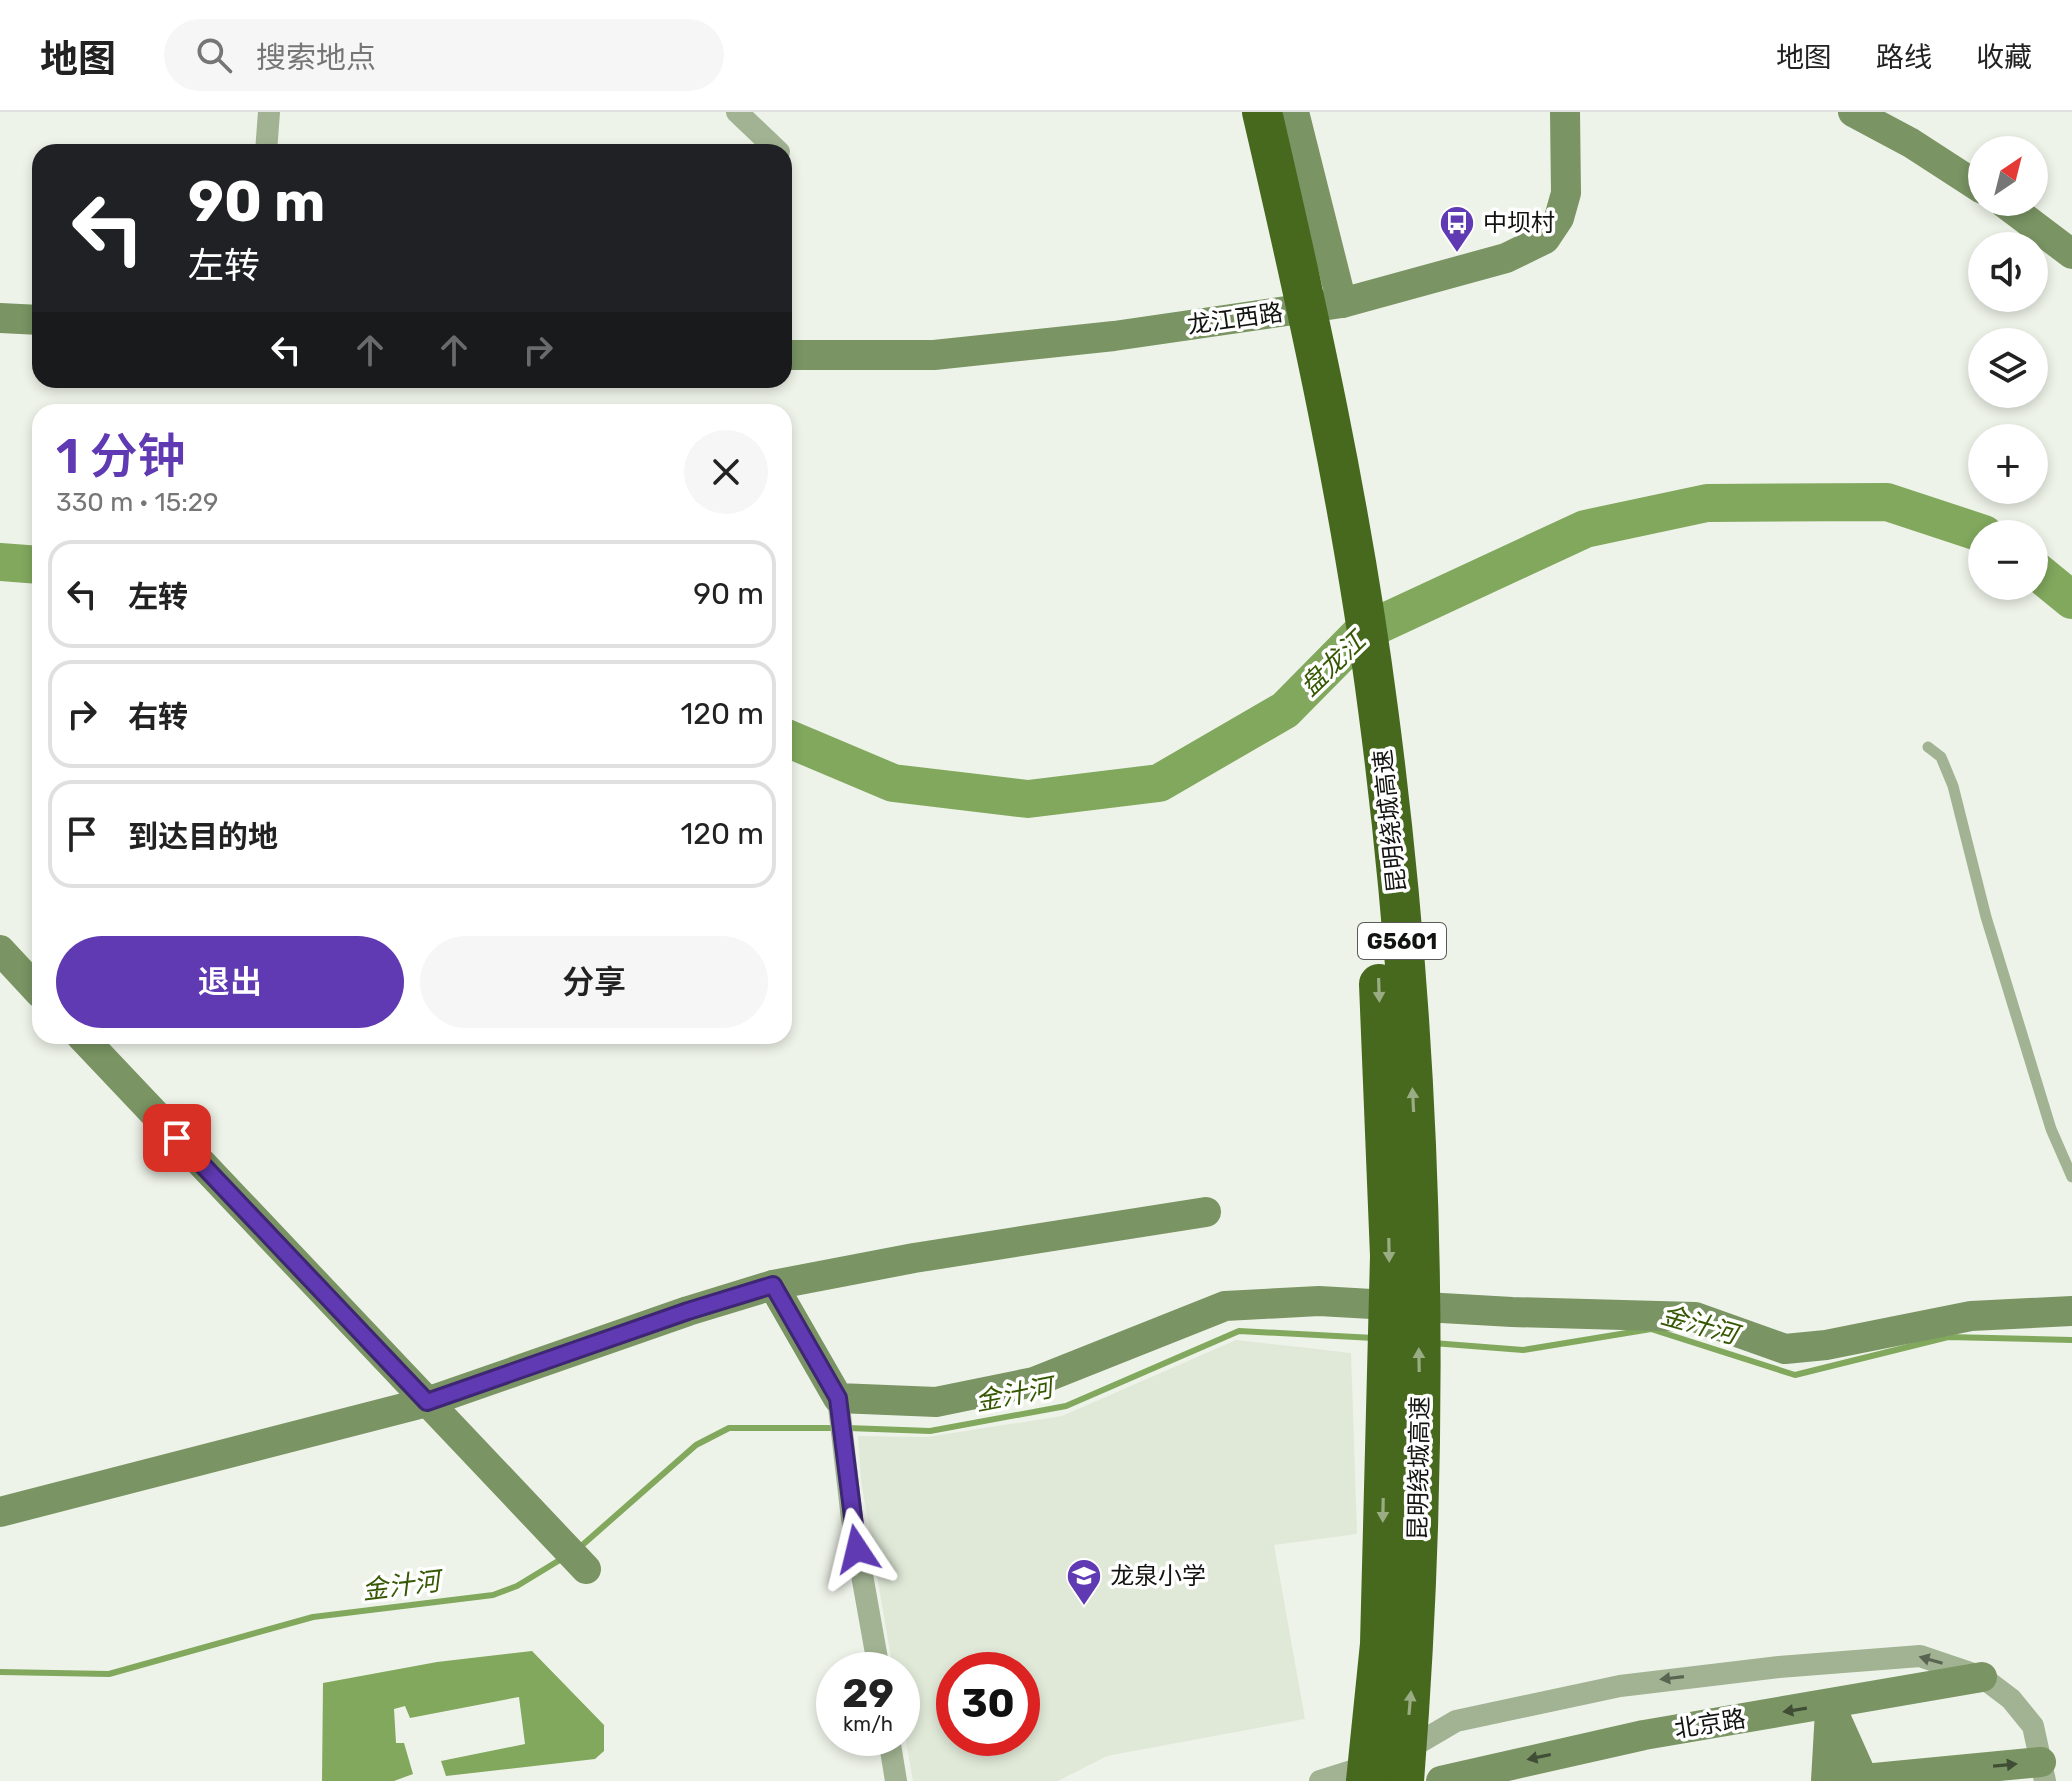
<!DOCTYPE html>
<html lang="zh">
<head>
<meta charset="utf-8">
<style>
	body { margin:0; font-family:Rubik,"Noto Sans SC",sans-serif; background:#f6f6f6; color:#222; height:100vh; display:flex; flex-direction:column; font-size:30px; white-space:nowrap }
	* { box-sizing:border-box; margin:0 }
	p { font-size:26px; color:#767676 }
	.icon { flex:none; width:44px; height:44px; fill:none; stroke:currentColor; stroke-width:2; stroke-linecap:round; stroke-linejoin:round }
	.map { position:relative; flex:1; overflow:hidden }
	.details { position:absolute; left:32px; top:292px; width:760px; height:640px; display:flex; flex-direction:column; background:#fff; border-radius:24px; box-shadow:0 4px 12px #0003 }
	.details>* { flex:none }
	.banner { position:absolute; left:32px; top:32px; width:760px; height:244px; border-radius:24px; box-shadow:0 4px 12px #0003; background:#202124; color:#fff; overflow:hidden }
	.needle { width:52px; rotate:35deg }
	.tools { position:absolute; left:1968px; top:24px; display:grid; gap:16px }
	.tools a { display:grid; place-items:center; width:80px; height:80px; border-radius:50%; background:#fff; box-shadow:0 4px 12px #0003; font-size:40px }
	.speed { position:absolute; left:816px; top:1540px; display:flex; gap:16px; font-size:40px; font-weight:700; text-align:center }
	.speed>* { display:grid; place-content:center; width:104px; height:104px; border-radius:50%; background:#fff; box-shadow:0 4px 12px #0003; line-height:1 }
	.speed small { font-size:20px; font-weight:400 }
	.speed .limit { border:12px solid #d22; background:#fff; color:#111 }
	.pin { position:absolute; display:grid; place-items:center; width:68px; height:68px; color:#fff; margin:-34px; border-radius:16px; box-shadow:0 4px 12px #0006 }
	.me { position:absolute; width:88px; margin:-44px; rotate:350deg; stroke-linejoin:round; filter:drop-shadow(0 0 6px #0008) }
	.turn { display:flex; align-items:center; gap:28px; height:168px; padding:0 24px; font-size:36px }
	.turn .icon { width:104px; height:104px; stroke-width:2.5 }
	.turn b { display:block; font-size:56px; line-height:68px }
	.lanes { display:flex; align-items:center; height:76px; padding:0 24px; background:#0003; justify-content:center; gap:40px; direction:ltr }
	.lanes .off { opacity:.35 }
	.round { display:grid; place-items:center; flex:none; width:84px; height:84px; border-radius:42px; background:#f6f6f6 }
	.head { display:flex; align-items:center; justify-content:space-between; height:136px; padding:0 24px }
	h1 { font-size:48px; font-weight:600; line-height:60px; color:#5f3ab2 }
	.action { display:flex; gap:16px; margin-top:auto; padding:16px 24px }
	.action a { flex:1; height:92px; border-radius:48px; background:#5f3ab2; color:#fff; font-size:32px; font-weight:600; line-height:92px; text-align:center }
	.action a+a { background:#f6f6f6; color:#222 }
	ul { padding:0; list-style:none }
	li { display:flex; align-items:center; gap:24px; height:108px; margin:0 16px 12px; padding:0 8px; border:4px solid #e0e0e0; border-radius:24px }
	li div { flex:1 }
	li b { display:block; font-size:30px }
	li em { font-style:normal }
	header { display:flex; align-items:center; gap:48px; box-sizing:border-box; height:112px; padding:0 40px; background:#fff; border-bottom:2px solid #e0e0e0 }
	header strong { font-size:38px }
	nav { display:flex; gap:44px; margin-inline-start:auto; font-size:28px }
	.search { width:560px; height:72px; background:#f6f6f6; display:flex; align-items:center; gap:20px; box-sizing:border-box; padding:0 28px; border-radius:44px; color:#767676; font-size:30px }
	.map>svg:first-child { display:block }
</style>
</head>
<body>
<header>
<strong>地图</strong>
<div class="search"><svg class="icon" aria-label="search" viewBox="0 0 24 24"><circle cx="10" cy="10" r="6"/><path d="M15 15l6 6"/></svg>搜索地点</div>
<nav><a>地图</a><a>路线</a><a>收藏</a></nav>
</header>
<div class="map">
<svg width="2072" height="1669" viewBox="0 0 2072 1669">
	<rect width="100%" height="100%" fill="#eef3e9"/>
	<path fill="#e0e9d8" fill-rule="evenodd" d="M1236 1228 1351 1241 1357 1422 1274 1433 1305 1607 1107 1644 1058 1669H913L902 1608V1558H893L861 1368 858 1324 927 1325 1062 1304ZM1022 1558V1626H954V1558Z"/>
	<polygon fill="#81a85d" points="532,1539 604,1613 604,1639 595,1647 446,1664 441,1649 525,1632 519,1585 410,1606 405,1594 394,1597 396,1631 404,1631 413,1662 394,1669 322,1669 323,1571 437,1550"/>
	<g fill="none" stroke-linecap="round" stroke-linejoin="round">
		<g stroke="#81a85d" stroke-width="6">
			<polyline points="1433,1231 1523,1238 1651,1217 1795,1263 1948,1225 2072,1228"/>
			<polyline points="848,1316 930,1319 1066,1294 1239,1219 1374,1226"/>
			<polyline points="579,1436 696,1333 729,1316 836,1316"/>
			<polyline points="0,1560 109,1562 313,1505 493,1483 517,1474 563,1446"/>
		</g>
		<g stroke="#81a85d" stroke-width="38">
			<polyline points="0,450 40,453"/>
			<polyline points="2034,457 2072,488"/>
			<polyline points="784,625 893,671 1028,687 1159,671 1285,598 1361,521 1585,417 1707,391 1887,390 1984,422"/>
		</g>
		<polyline stroke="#a1b392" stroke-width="11" points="1928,635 1941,645 1953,674 1986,805 2051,1017 2072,1065"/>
		<g stroke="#a1b392" stroke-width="22">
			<polyline points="737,0 779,40"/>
			<polyline points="266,40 269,0"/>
			<polyline points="838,1286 852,1407 879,1558"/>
			<polyline points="889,1626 896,1669"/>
			<polyline points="1320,1669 1393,1646 1456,1609 1620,1574 1779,1555 1920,1544 1982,1565 2011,1587 2033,1614 2045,1669"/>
		</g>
		<g stroke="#7a9463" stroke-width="30">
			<polyline points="1294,0 1342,191"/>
			<polyline points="1853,0 1911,31 1982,77"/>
			<polyline points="2003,90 2072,142"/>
			<polyline points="0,206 40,208"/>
			<polyline points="784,243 934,243 1114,224 1342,191 1506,146 1545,127 1559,106 1566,81 1565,0"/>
			<polyline points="0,838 40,881"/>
			<polyline points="81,924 586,1457"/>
			<polyline points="773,1173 838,1286 936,1290 1034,1270 1225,1194 1319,1189 1512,1200 1695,1205 1785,1237 1826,1233 1971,1204 2072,1199"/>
			<polyline points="0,1400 427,1290 688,1199 773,1173 914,1146 1206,1100"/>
			<polyline points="1830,1593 1864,1669"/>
			<polyline points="1441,1669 1644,1623 1982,1565"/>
			<polyline points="1826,1669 1830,1599"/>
			<polyline points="1843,1669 2041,1650"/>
		</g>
		<g stroke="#47691e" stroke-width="40">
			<path d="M1262 0C1308 197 1352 396 1378 597 1425 952 1432 1313 1404 1669"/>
			<polyline points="1366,1669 1380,1532 1390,1144 1379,872"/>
		</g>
	</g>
	<defs><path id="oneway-solid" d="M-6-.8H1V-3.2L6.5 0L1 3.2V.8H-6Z" transform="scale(2)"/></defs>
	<g fill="#9aac83">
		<use href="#oneway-solid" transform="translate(1379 878) rotate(88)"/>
		<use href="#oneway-solid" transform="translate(1413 988) rotate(-93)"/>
		<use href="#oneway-solid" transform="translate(1389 1138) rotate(89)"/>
		<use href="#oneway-solid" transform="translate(1419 1248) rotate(-91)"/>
		<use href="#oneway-solid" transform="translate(1383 1398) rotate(91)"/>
		<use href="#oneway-solid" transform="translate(1410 1591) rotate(-85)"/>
	</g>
	<g fill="#5a6452">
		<use href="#oneway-solid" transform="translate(1931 1548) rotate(-164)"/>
		<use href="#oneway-solid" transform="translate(1672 1566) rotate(173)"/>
	</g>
	<g fill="#414e36">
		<use href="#oneway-solid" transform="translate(1795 1598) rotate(171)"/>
		<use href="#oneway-solid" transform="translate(1539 1645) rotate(168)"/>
		<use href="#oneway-solid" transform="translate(2005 1653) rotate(-5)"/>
	</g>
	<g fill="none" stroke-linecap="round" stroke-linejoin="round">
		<defs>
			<polyline id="route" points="177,1026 427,1290 688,1199 773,1173 838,1286 857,1437"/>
		</defs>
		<use href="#route" stroke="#3e2674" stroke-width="20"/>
		<use href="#route" stroke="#5f3ab2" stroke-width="14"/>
	</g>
	<defs>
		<symbol id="bus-pin" viewBox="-11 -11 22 30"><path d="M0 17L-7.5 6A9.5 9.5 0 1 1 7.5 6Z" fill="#5f3ab2" stroke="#fff"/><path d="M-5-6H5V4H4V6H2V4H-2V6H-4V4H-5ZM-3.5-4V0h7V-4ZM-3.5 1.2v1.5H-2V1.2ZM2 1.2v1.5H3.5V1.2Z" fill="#fff"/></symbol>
		<symbol id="school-pin" viewBox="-11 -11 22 30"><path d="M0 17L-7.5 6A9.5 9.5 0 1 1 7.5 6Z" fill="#5f3ab2" stroke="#fff"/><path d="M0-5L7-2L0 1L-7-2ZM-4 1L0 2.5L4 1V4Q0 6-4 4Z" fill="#fff"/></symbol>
	</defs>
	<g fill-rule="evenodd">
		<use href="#bus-pin" x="1437" y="91" width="40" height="54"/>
		<use href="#school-pin" x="1064" y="1444" width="40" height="54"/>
	</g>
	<g text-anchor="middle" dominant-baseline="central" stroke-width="7" stroke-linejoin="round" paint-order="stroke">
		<rect fill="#fff" stroke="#595a58" stroke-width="2" x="1358" y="811" width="88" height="36" rx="6"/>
		<g font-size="22" font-weight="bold" fill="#121411">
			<text x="1402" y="829">G5601</text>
		</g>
		<g font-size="24" fill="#121411" stroke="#fff" text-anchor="start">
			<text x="1483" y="111">中坝村</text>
			<text x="1110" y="1464">龙泉小学</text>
		</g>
		<g font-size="24" fill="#121411" stroke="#fff">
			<text transform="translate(1235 207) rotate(-8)">龙江西路</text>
			<text transform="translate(1390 709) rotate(-96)">昆明绕城高速</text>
			<text transform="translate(1419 1356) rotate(-89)">昆明绕城高速</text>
			<text transform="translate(1710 1612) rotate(-9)">北京路</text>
		</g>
		<g font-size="26" font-style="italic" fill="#365803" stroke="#fff">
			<text transform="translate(1333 552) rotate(-44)">盘龙江</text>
			<text transform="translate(1699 1213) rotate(16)">金汁河</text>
			<text transform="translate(1014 1283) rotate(-11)">金汁河</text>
			<text transform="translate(401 1474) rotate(-7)">金汁河</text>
		</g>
	</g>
</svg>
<div class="tools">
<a><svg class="needle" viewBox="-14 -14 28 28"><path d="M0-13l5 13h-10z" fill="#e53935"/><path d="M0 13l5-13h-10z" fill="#767676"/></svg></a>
<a><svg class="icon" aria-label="sound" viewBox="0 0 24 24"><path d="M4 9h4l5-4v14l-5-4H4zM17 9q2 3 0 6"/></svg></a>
<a><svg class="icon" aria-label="layers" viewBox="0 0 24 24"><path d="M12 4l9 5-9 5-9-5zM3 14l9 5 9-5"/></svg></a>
<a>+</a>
<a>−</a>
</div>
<div class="speed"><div>29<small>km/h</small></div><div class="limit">30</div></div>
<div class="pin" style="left:177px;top:1026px;background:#d93025"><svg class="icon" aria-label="arrive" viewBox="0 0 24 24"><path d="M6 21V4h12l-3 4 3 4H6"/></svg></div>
<svg class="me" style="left:857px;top:1437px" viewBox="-20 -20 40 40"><path d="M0-17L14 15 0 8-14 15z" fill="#5f3ab2" stroke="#fff" stroke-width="4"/></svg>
<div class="banner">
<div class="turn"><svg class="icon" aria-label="left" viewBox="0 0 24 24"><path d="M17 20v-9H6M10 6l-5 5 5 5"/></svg><div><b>90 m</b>左转</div></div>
<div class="lanes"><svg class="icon" aria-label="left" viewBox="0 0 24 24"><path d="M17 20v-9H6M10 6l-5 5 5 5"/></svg><svg class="icon off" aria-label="ahead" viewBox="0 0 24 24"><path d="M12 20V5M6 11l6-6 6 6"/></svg><svg class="icon off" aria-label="ahead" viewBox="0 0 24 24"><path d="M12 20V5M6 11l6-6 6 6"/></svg><svg class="icon off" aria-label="right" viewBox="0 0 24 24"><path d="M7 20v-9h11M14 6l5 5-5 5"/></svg></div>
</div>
<section class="details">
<div class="head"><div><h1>1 分钟</h1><p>330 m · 15:29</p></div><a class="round"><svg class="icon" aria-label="close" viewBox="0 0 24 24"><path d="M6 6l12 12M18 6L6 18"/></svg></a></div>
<ul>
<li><svg class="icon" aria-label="left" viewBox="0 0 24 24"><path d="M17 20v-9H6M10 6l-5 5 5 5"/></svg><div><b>左转</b></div><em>90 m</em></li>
<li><svg class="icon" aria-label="right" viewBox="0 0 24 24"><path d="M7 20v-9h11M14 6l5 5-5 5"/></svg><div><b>右转</b></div><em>120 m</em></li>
<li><svg class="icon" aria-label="arrive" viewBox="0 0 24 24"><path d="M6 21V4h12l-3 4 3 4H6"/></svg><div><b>到达目的地</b></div><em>120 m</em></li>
</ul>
<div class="action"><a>退出</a><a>分享</a></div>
</section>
</div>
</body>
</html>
